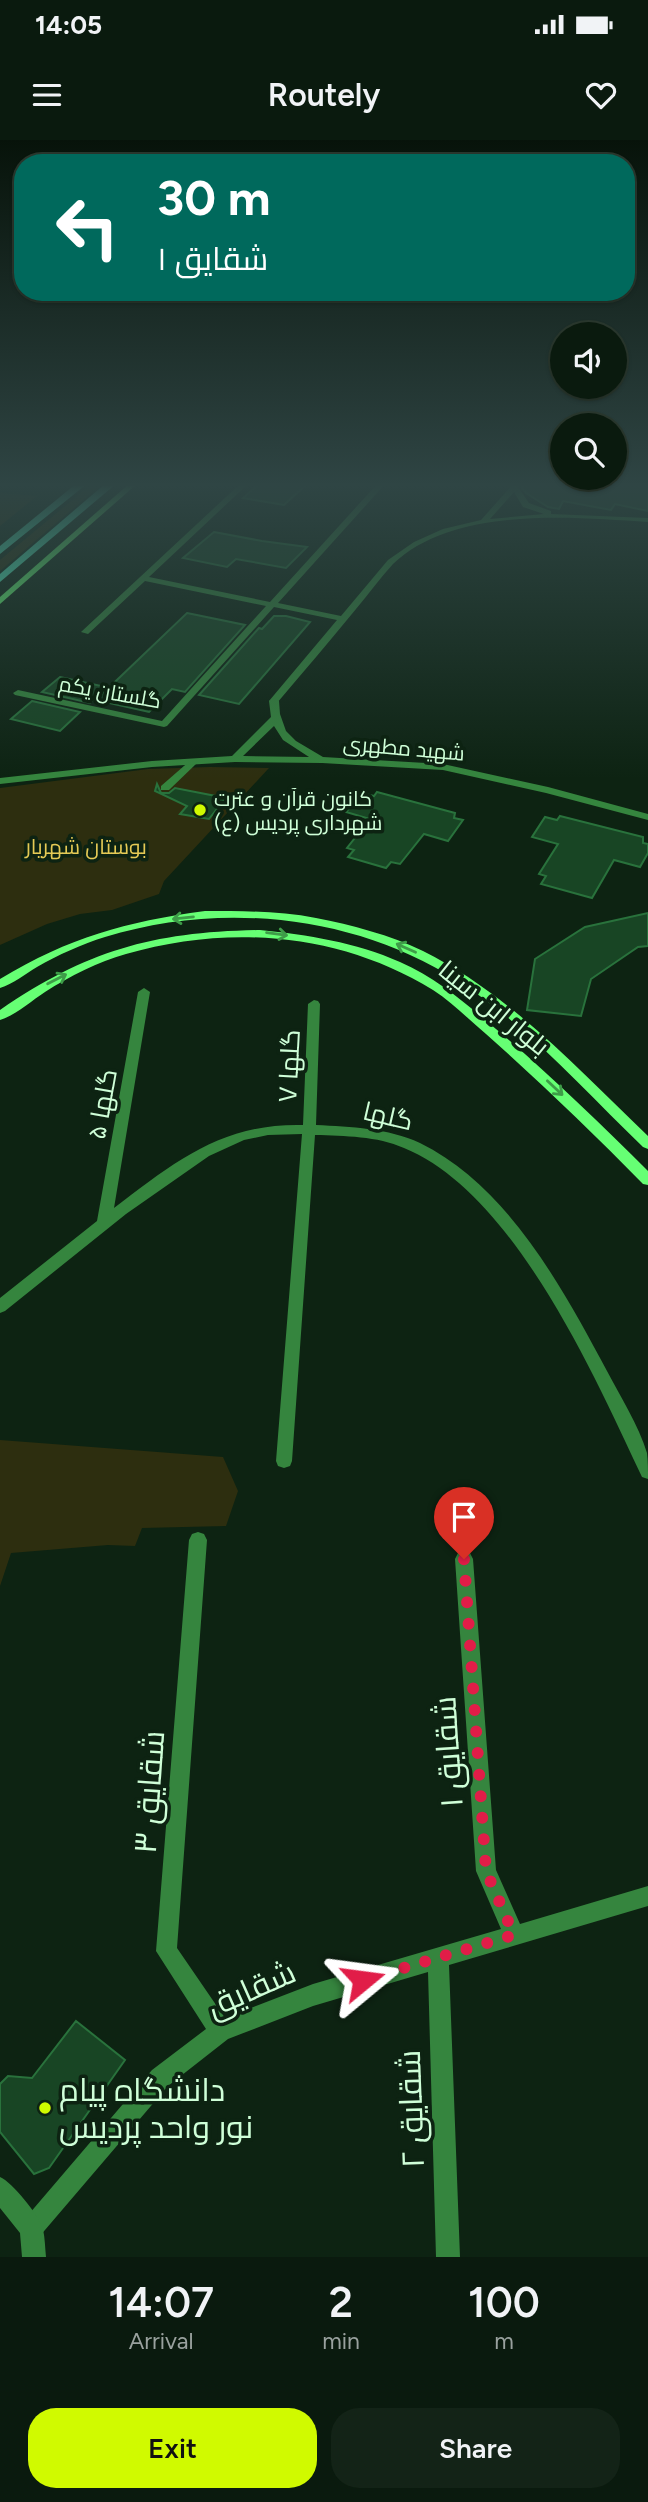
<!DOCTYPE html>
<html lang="en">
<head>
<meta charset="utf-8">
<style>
	body { margin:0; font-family:Figtree,Cairo,sans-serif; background:#132317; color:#f1f3f6; height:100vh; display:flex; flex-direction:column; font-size:26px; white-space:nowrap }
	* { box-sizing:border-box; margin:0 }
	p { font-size:23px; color:#99a19e }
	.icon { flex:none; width:38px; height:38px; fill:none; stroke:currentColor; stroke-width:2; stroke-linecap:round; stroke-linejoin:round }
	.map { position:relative; height:2117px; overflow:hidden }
	.drawer { display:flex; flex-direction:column; background:#0a1a0e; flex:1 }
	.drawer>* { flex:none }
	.top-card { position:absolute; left:14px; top:14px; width:621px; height:147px; border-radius:28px; box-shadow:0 2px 5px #0004,0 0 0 2px #2a382e; background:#00695c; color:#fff; overflow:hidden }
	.fabs { position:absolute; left:550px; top:182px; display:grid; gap:14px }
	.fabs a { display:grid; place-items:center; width:77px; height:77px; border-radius:50%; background:#0a1a0e; box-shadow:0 2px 5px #0004,0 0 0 2px #2a382e; font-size:35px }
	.pin { position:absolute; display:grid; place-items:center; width:60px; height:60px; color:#fff; margin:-72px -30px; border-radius:50% 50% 50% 0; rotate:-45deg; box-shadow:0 0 7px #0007 }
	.pin .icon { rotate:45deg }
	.me { position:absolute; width:77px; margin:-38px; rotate:74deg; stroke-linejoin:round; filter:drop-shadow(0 0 5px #0008) }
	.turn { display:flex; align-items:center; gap:24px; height:147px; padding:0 28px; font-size:32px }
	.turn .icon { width:91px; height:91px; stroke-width:2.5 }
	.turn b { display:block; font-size:49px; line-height:60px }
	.eta { display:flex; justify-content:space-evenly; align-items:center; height:119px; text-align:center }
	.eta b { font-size:42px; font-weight:600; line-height:49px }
	.button { display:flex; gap:14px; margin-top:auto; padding:14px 28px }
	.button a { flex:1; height:80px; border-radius:28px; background:#d0fa00; color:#111; font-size:28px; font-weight:600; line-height:80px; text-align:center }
	.button a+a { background:#132317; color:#f1f3f6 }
	.status { display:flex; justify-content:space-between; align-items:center; height:49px; padding:0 35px; background:#0a1a0e; direction:ltr }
	.status svg { height:19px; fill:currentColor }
	header { display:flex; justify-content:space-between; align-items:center; height:91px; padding:0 28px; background:#0a1a0e; font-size:32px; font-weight:600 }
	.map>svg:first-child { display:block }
</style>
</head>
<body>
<div class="status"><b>14:05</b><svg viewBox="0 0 49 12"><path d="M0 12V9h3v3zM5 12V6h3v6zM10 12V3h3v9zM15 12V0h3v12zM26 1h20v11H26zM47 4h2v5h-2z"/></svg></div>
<header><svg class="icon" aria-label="menu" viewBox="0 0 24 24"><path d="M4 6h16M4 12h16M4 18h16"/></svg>Routely<svg class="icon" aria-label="heart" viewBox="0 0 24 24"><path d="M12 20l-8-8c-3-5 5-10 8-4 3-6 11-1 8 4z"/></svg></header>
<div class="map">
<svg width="648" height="2117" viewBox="0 0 648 2117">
	<rect width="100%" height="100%" fill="#0d2312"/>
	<g fill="#2d2e0f">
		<polygon points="93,343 103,343 0,431 0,420"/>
		<polygon points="0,353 37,356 0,386"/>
		<polygon points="210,627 269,628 164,741 159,754 112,770 80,774 47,784 0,805 0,648 148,629"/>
		<polygon points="0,1300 223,1317 238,1351 226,1386 142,1388 135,1406 108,1405 11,1413 0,1446"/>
	</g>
	<g fill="#184524" stroke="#29723c" stroke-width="2">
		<polygon points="260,343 308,343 284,365 243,358"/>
		<polygon points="525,343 648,343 648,371 615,364 611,370 563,361 559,369 548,367 526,353 521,347"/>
		<polygon points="214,392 262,401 307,407 286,428 236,419 227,427 183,418"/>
		<polygon points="187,473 245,485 185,552 172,549 149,572 96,560"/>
		<polygon points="274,476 286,476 310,482 239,564 199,555 259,488 262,489"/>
		<polygon points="60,537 106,547 90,563 42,552"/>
		<polygon points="32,561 80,572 60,591 11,579"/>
		<polygon points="157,644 161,653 169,653 175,648 226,658 209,679 180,674 187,666 155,651"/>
		<polygon points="377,652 455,673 454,678 463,680 448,701 424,694 400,724 391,722 386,728 348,717 354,710 347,708 370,679 346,672 362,653 374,656"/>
		<polygon points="560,676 643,697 643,703 648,704 648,713 640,727 614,720 592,758 541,744 546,736 539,734 558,704 532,697 545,677 557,680"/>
		<polygon points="648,773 648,806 638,807 591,839 581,876 527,870 535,819 585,787"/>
		<polygon points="76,1881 125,1920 49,2028 34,2034 0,1992 0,1944 8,1936 32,1938"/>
	</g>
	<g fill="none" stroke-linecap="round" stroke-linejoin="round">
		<g fill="#35853e" fill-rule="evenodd">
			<path d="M241 343H249L149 437 270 462 378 343H386L278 463 341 476 388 420 414 402 443 389 481 380 514 343H522L518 347 529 363 551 371V374L648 378V382C571 377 454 366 393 424 380 438 368 455 356 469 330 501 303 532 277 563L269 561 337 480 274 467 167 586 164 587 15 555 13 553 18 550 162 581 266 466 145 441 88 494 81 492ZM514 352 523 367 544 374 490 379Z"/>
			<polygon points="192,619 197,622 196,624 169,650 161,650 161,646"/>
			<path d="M144 848 150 852 114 1068C175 1022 222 983 303 985L308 864 314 860 318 861 320 864 316 985C351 987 388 988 420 1003 508 1046 563 1149 607 1231 620 1256 639 1286 647 1313 648 1321 648 1331 648 1339L642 1337C594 1235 514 1053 404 1008 377 996 345 996 315 995L292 1321 290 1326 284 1328 278 1326 276 1321 302 994 268 995 244 1000 209 1016 126 1074 5 1171 0 1173V1158L97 1081 138 852Z"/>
			<polygon points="198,1392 204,1394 207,1400 177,1808 225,1878 313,1844 501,1789 476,1731 455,1419 458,1413 464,1411 470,1413 473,1419 496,1730 520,1784 648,1746 648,1766 449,1825 460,2117 436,2117 428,1832 313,1866 228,1899 168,1946 39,2097 31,2101 23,2097 19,2089 23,2081 152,1930 206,1889 156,1811 189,1400 192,1394"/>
		</g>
		<g fill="#35853e" fill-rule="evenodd">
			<path d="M274 558 279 561 280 574 286 591 296 601 323 617 443 624 548 647 648 674V680L546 653 443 630 322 623 235 622 152 627 0 644V638L152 621 232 616 271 577 269 561ZM274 586 283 600 309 617 243 616Z"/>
			<path d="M0 2037C12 2042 39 2075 43 2089 45 2098 45 2108 46 2117H22L20 2093 0 2068Z"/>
		</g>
		<g fill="#66ff74" fill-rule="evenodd">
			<polygon points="130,343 138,343 0,464 0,457"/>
			<path d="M205 771C242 771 280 771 316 778 352 785 390 795 423 811 511 855 578 929 648 996V1009L643 1007C584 950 527 885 458 841 355 775 221 761 105 797 82 804 58 815 37 827 25 834 13 844 0 848V839C70 797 125 782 205 771Z"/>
			<path d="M260 790C308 795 355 802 400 822 437 838 465 863 496 889 549 934 599 982 648 1031V1045L643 1044C592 992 540 942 486 894 468 879 452 862 433 850 340 793 229 784 126 814 98 822 70 836 45 852 31 861 16 875 0 880V870C88 810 153 792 260 790Z"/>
		</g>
		<g fill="#56ffcb" fill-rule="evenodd">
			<polygon points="77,343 88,343 0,414 0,406"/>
			<polygon points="106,343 117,343 0,442 0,434"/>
		</g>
	</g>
	<defs><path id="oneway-shaft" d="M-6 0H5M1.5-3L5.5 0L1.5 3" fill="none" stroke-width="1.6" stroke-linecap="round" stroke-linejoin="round" transform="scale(1.75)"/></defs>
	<g stroke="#3e9c48">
		<use href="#oneway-shaft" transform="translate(183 778) rotate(174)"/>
		<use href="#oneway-shaft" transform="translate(277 794) rotate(7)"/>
		<use href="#oneway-shaft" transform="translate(406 808) rotate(-156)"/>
		<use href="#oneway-shaft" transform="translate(57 839) rotate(-27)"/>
		<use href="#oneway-shaft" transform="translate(555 948) rotate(43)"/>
	</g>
	<linearGradient id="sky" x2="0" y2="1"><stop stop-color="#07130a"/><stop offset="0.54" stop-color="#2f4544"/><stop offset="1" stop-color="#2f4544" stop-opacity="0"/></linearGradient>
	<rect width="648" height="639" fill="url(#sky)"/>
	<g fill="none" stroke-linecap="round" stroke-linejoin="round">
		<polyline stroke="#e11d48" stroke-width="12" stroke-dasharray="0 21.6" points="363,1840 514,1795 486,1731 464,1419"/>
	</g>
	<g fill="#d0fa00" stroke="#0d2312" stroke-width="2.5">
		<circle cx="200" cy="670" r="7"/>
		<circle cx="45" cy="1968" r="7"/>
	</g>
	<g text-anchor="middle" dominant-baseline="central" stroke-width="7" stroke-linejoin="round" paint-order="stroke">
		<g font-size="21" fill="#cfffd8" stroke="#0d2312">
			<text transform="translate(110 552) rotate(10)">گلستان یکم</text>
			<text transform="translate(404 608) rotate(5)">شهید مطهری</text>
		</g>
		<g font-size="21" fill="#cfffd8" stroke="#0d2312" text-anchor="start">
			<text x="214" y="658">کانون قرآن و عترت<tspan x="214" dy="24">(ع) شهرداری پردیس</tspan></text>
		</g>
		<g font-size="21" fill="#e5ca55" stroke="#0d2312">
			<text x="86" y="706">بوستان شهریار</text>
		</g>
		<g font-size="26" fill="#cfffd8" stroke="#0d2312">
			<text transform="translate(494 868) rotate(39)">بلوار ابن سینا</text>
			<text transform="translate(289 926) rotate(-87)">گلها ۷</text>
			<text transform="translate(102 964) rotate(-80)">گلها ۵</text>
			<text transform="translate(388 976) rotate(13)">گلها</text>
		</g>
		<g font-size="32" fill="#cfffd8" stroke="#0d2312">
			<text transform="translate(448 1612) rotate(-94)">شقایق ۱</text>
			<text transform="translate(149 1652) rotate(-86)">شقایق ۳</text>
			<text transform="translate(251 1849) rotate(-24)">شقایق</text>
			<text transform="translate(411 1969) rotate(-92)">شقایق ۲</text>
		</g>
		<g font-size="32" fill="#cfffd8" stroke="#0d2312" text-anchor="start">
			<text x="59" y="1950">دانشگاه پیام<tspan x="59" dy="37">نور واحد پردیس</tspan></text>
		</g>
	</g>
</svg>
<div class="fabs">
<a><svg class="icon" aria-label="sound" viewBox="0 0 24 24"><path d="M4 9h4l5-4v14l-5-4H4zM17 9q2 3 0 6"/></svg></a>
<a><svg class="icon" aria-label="search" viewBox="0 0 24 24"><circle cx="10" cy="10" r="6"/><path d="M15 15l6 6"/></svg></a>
</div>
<div class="pin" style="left:464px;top:1419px;background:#d93025"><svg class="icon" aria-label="arrive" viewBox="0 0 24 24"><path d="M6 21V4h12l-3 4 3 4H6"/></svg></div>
<svg class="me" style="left:363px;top:1840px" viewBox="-20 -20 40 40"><path d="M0-17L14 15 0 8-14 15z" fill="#e11d48" stroke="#fff" stroke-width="4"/></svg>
<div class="top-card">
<div class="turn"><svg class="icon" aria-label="left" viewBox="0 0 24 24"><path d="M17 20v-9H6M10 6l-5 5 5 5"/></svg><div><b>30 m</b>شقایق ۱</div></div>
</div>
</div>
<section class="drawer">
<div class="eta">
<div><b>14:07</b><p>Arrival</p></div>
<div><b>2</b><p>min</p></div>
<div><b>100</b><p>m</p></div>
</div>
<div class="button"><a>Exit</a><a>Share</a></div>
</section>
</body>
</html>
